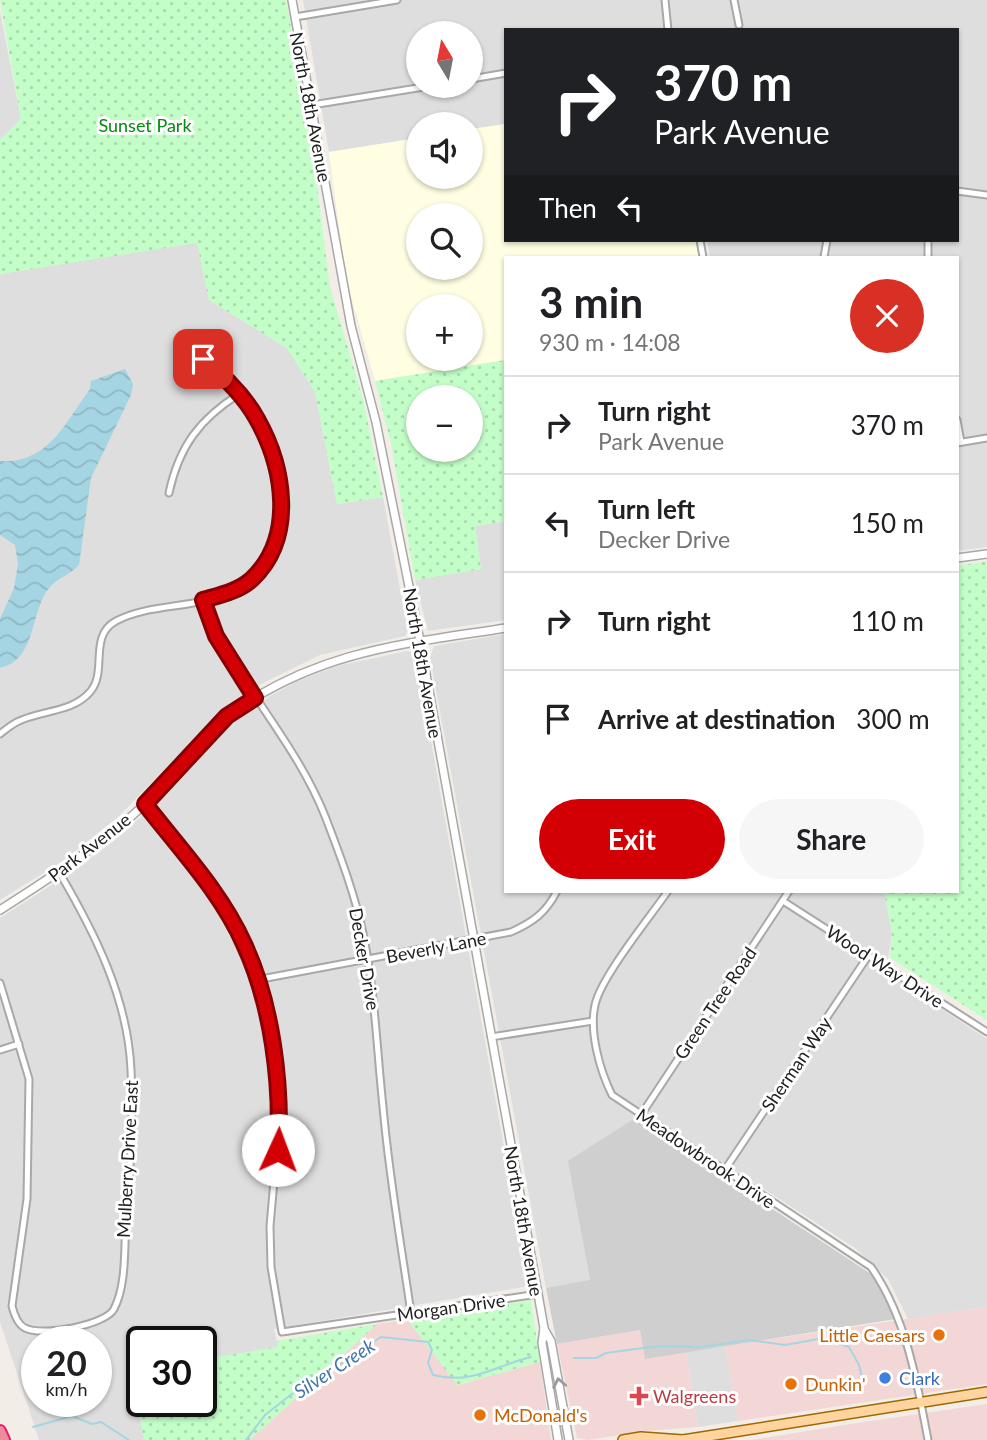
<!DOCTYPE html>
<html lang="en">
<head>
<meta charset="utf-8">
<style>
	body { margin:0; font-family:Lato,sans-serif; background:#f6f6f6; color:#202124; height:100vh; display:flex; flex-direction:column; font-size:26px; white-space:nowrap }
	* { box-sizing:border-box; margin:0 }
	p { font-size:23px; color:#757577 }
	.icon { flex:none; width:38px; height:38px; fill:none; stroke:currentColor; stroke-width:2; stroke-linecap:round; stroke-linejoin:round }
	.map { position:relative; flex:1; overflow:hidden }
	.details { position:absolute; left:504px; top:256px; width:455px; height:637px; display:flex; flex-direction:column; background:#fff; border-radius:0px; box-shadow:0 2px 5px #0004 }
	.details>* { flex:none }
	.top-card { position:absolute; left:504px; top:28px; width:455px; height:214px; border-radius:0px; box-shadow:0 2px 5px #0004; background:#202124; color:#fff; overflow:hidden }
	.needle { width:46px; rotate:350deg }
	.buttons { position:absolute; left:406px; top:21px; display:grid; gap:14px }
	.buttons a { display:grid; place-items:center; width:77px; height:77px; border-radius:50%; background:#fff; box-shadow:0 2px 5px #0004; font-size:35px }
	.speed { position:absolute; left:21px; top:1326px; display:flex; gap:14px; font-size:35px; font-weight:700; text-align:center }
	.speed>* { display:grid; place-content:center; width:91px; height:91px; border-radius:50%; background:#fff; box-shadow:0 2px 5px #0004; line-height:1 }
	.speed small { font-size:18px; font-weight:400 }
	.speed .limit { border:4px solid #111; border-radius:10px; background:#fff; color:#111 }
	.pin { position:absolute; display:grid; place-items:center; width:60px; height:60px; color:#fff; margin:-30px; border-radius:14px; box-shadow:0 4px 10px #0006 }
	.me { position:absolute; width:77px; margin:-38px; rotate:2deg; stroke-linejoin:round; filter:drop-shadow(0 0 5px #0008) }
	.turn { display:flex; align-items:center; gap:24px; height:147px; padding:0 35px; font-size:32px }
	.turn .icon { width:91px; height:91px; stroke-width:2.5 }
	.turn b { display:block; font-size:49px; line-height:60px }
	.then { display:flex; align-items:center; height:66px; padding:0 35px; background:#0003; gap:14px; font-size:26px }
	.round { display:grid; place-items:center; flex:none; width:74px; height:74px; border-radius:37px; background:#f6f6f6 }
	.headline { display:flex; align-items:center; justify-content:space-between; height:119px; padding:0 35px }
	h1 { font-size:42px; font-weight:700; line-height:52px }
	.cta { display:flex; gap:14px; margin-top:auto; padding:14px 35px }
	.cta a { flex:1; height:80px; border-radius:42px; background:#d20004; color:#fff; font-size:28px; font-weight:700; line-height:80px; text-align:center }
	.cta a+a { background:#f6f6f6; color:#202124 }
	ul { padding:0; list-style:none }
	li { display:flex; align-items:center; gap:21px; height:98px; padding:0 35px; border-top:2px solid #e0e0e0 }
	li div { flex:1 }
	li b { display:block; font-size:26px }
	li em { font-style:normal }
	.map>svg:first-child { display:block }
</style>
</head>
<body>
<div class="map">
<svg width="987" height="1440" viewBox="0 0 987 1440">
	<defs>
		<pattern id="park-dots" width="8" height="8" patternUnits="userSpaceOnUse" patternTransform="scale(1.75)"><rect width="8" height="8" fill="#c3fdc7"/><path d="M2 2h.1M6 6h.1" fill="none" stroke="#a7d9ab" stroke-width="1.8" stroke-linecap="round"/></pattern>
		<pattern id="water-waves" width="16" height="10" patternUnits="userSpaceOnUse" patternTransform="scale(1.75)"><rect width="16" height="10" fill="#a5d5e2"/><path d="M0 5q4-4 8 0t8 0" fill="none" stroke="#8eb7c2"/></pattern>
	</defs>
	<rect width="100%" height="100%" fill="#f2eee7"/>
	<g fill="#dfdede" fill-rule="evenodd">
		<path d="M303 0H987V547L957 551V257H710L707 240H957V30H506V124L471 129V124H418V138L329 152ZM418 33H471V86H418Z"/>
		<polygon points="0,11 21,119 0,140"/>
		<polygon points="197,242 209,300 287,348 315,392 337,504 383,497 408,632 405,636 320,655 261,684 207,726 118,817 64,860 0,900 0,274"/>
		<polygon points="506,521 506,620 428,631 415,580 481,569 475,526"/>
		<polygon points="506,634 506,891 884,891 892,933 886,972 987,1039 987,1307 908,1319 888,1279 855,1248 640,1109 635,1118 569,1161 590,1281 546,1288 430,658 434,646"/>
		<path d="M407 651 413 652 416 658 529 1286 274 1329 278 1347 201 1360V1342H142V1370L132 1372 144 1440H39L0 1322V918L75 870 115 840 154 805 235 721 270 696 298 681 337 666ZM37 1342H96V1402H37Z"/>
		<polygon points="725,1346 738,1421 698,1427 686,1352"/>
	</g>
	<g fill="#f3d7d6">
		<polygon points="987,1307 987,1384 738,1421 725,1346"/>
		<polygon points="407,1319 458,1385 540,1362 551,1440 250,1440 377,1324"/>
		<polygon points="640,1330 645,1358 686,1352 698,1427 646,1431 588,1440 577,1438 557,1344"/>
		<polygon points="987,1404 987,1440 751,1440 850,1424"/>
	</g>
	<path fill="#fffee3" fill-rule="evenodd" d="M506 124V240H696L699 257H506V360L375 381 346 278 329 152 418 138V177H471V129ZM418 215H471V268H418ZM418 306H471V359H418Z"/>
	<polygon fill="#cfcfcf" points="635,1118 871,1274 887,1298 896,1319 645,1359 640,1330 557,1344 546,1288 590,1280 568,1161"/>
	<g fill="url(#park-dots)" fill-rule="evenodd">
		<polygon points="0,0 286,0 308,117 330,287 363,399 383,497 337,504 315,392 287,348 209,300 197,243 0,274 0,140 21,119"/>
		<path d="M506 360V521L475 526 481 569 415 580 391 443 375 381ZM418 397H471V450H418Z"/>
		<polygon points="987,561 987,1020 890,958 892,933 884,891 957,891 957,566"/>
		<polygon points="531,1300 540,1362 457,1385 407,1319"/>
		<polygon points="377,1324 250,1440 144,1440 132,1371 142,1370 142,1402 201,1402 201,1360 277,1347 277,1341"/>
	</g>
	<path fill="url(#water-waves)" d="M125 369 133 384 131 395 91 478 79 565C69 576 55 578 46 592 30 618 35 660 0 668V619L14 588 18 564 15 545 0 535V461C48 464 65 423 90 389L91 381Z"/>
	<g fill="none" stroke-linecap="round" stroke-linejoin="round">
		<g stroke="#a5d5e2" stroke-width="2">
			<polyline points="574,1358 596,1358 606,1353 658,1346 701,1347 749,1340 785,1345 824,1338 849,1347 859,1365 863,1381"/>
			<polyline points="33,1427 72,1416 92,1424 101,1422 129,1440"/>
			<path d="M246 1440 265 1415 288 1397 325 1370 341 1364 381 1337 428 1342 432 1350 428 1363 433 1375C473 1385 494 1366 531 1357"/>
		</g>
		<defs>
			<g id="minor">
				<polyline points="665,0 668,30"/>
				<polyline points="734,0 739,25"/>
				<polyline points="295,17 397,0"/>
				<polyline points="471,79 506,73"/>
				<polyline points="312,105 430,86"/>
				<polyline points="957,191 987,195"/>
				<polyline points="700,240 703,257"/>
				<polyline points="824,257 827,240"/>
				<polyline points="928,257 928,240"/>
				<polyline points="957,420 961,442"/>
				<polyline points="957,443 987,438"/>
				<path d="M169 493C179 446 200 419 239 394"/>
				<path d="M203 600C232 679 294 738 325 816 340 855 356 897 364 938 375 994 377 1051 383 1107 389 1176 401 1244 411 1313"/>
				<path d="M0 734C5 730 11 725 17 722 40 710 72 713 90 692 108 672 88 636 116 621 152 602 198 610 233 590 296 556 289 471 256 417 238 388 213 367 186 346"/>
				<polyline points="145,804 211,889 244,944 276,1051 279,1124 270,1226 271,1267 282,1332 538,1294"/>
				<path d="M668 891C650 917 601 977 595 1005 589 1032 600 1071 612 1095L871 1267C906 1317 917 1381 928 1440"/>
				<polyline points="783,901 987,1032"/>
				<path d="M256 980 511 932C533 922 546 913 557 891"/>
				<path d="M0 983 29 1079 27 1199 12 1306C14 1314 17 1324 25 1328 42 1337 106 1325 114 1309 127 1284 124 1246 126 1219 130 1170 134 1120 131 1070 128 999 95 933 59 872"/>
				<polyline points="491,1037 593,1021"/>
				<polyline points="0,1050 19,1044"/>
				<polyline points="641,1115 789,891"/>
				<polyline points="724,1171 868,956"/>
			</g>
			<g id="tertiary">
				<polyline points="292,0 351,326 376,422 420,641 538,1294 544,1328 542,1343 558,1440"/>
				<polyline points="957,558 987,554"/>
				<path d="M0 910C50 878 103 844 146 803 174 776 199 736 230 714 318 651 402 644 506 628"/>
				<polyline points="544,1329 551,1341 569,1440"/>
			</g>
			<g id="primary">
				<polyline points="623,1440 641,1437 683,1440"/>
				<polyline points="683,1440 987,1392"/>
			</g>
			<polyline id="motorway" points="0,1431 4,1440"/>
		</defs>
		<use href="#minor" stroke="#a8a8a8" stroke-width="9"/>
		<use href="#tertiary" stroke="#a8a8a8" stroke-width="10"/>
		<use href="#primary" stroke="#9e6700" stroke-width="12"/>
		<use href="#motorway" stroke="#e71e66" stroke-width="14"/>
		<use href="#minor" stroke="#fff" stroke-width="5"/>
		<use href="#tertiary" stroke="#fff" stroke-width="7"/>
		<use href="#primary" stroke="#ffd49f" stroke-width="9"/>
		<use href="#motorway" stroke="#ed8b9f" stroke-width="10"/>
	</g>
	<defs><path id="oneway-chevron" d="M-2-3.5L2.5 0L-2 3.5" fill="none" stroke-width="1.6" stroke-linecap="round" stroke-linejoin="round" transform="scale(1.75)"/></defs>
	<use stroke="#9b9b9b" href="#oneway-chevron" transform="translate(559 1383) rotate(-101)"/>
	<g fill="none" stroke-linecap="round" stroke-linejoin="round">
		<defs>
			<path id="route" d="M203 359C224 376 244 395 257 419 284 467 296 537 252 579 239 591 220 595 203 600L216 636 255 698 227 716 145 804C179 848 221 892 244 944 272 1004 282 1084 278 1150"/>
		</defs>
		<use href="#route" stroke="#880003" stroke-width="18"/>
		<use href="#route" stroke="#d20004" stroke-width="12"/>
	</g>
	<g fill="#e8710a" stroke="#fff" stroke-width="2.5">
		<circle cx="939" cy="1335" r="7"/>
		<circle cx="791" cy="1384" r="7"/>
		<circle cx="480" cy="1415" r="7"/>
	</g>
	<circle fill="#3f7fe0" stroke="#fff" stroke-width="2.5" cx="885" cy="1378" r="7"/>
	<path fill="#e0444e" stroke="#fff" stroke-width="2.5" d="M635.5 1385.5h7v7h7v7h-7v7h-7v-7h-7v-7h7z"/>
	<g text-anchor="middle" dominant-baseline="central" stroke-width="6" stroke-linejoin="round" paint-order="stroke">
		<g font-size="18" fill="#212121" stroke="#fff">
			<text transform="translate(311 107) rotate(79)">North 18th Avenue</text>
			<text transform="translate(423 663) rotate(80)">North 18th Avenue</text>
			<text transform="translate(89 847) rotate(-38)">Park Avenue</text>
			<text transform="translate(436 947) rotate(-11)">Beverly Lane</text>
			<text transform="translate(365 959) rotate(80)">Decker Drive</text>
			<text transform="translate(885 966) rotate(33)">Wood Way Drive</text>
			<text transform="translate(715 1003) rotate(-56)">Green Tree Road</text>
			<text transform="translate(796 1064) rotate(-56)">Sherman Way</text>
			<text transform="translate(706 1158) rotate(34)">Meadowbrook Drive</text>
			<text transform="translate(127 1159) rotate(-87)">Mulberry Drive East</text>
			<text transform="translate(524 1221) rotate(80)">North 18th Avenue</text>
			<text transform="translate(451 1307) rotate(-8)">Morgan Drive</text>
		</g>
		<g font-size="18" fill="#058a0d" stroke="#fff">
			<text x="145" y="125">Sunset Park</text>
		</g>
		<g font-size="18" fill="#c56008" stroke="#fff" text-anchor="start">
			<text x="925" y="1335" text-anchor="end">Little Caesars</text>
			<text x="805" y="1384">Dunkin'</text>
			<text x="494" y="1415">McDonald's</text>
		</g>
		<g font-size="18" fill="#366cbe" stroke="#fff" text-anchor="start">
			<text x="899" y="1378">Clark</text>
		</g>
		<g font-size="18" fill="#be3a42" stroke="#fff" text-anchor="start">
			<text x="653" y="1396">Walgreens</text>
		</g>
		<g font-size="19" font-style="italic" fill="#4176a7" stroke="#fff">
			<text transform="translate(334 1368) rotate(-33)">Silver Creek</text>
		</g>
	</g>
</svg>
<div class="buttons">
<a><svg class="needle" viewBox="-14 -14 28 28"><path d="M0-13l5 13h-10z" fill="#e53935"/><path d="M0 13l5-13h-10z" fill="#757577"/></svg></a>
<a><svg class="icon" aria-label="sound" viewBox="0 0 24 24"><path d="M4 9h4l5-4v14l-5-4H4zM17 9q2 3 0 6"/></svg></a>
<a><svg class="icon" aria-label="search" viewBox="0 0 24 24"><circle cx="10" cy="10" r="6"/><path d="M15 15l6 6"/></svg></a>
<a>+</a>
<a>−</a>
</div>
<div class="speed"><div>20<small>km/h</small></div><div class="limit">30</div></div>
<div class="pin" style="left:203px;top:359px;background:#d93025"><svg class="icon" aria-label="arrive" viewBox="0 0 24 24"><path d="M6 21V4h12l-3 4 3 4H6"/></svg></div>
<svg class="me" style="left:278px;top:1150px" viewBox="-20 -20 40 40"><circle r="19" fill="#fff"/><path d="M0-13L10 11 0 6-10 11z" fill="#d20004"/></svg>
<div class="top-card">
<div class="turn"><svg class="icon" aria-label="right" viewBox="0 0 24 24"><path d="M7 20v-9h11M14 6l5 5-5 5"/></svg><div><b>370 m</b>Park Avenue</div></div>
<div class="then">Then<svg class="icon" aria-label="left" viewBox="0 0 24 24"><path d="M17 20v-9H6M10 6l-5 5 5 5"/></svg></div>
</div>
<section class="details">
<div class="headline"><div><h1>3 min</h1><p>930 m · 14:08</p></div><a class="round" style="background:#d93025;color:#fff"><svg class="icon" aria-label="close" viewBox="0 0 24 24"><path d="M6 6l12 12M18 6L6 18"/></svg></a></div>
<ul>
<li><svg class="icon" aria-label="right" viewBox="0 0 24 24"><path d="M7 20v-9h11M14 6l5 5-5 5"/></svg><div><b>Turn right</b><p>Park Avenue</p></div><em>370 m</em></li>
<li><svg class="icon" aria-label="left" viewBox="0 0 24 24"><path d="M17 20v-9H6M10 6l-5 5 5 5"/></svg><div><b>Turn left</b><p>Decker Drive</p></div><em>150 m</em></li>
<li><svg class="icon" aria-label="right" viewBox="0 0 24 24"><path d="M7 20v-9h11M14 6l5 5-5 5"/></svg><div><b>Turn right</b></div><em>110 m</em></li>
<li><svg class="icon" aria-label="arrive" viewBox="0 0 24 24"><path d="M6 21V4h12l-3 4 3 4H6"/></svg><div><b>Arrive at destination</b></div><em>300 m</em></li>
</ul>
<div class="cta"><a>Exit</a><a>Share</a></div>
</section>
</div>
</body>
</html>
